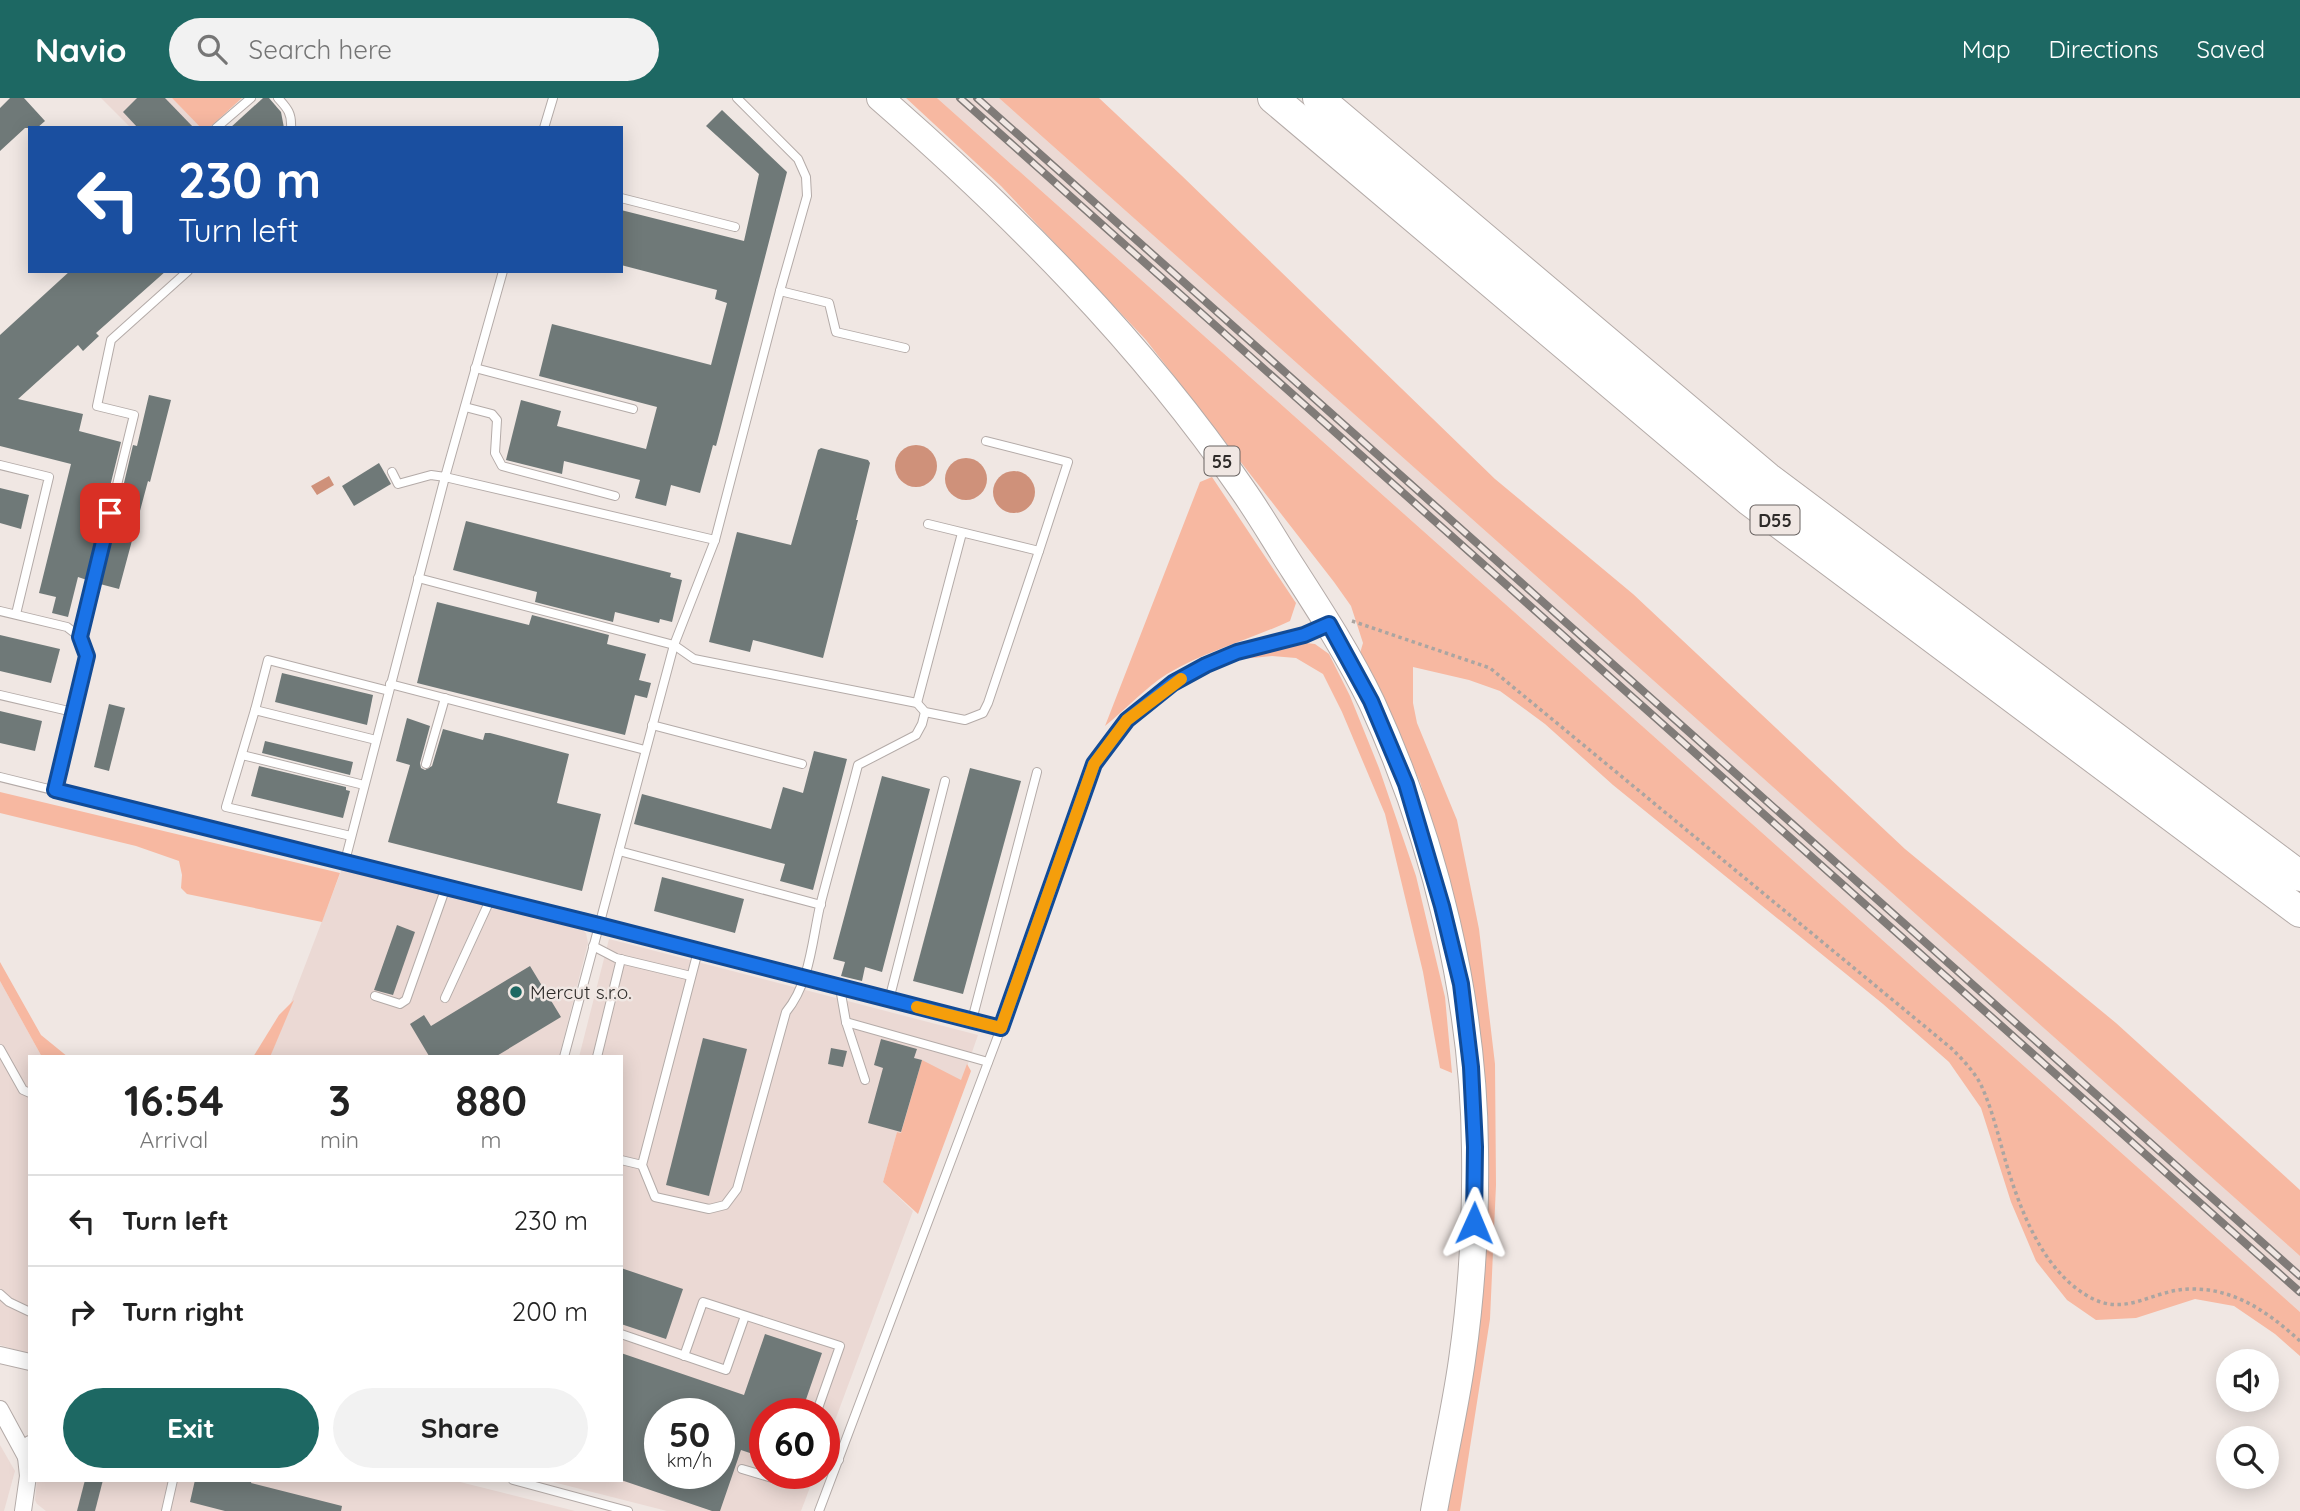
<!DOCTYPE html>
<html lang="en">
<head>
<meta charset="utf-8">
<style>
	body { margin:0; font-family:Quicksand,sans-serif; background:#f2f2f2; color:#222; height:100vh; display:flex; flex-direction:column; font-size:26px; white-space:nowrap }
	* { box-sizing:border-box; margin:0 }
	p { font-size:23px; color:#767676 }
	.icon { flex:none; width:38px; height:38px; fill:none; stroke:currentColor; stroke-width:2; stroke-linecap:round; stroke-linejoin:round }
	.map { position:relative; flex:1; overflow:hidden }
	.side { position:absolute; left:28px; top:957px; width:595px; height:427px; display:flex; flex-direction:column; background:#fff; border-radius:0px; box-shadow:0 4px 18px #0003 }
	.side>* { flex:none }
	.top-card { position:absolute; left:28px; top:28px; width:595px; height:147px; border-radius:0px; box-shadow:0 4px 18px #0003; background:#1a4fa0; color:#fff; overflow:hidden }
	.buttons { position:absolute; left:2216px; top:1251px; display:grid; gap:14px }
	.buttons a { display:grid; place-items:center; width:63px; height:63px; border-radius:50%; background:#fff; box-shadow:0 4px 18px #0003; font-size:35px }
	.speed { position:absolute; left:644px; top:1300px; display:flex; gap:14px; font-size:35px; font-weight:700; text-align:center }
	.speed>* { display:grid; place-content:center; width:91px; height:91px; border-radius:50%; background:#fff; box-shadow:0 4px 18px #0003; line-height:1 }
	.speed small { font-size:18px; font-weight:400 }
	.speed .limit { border:10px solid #d22; background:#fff; color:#111 }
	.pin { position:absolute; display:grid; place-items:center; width:60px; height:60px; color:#fff; margin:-30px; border-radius:14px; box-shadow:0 4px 10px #0006 }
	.me { position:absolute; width:77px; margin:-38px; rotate:1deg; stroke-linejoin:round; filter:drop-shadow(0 0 5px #0008) }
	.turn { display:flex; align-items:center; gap:24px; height:147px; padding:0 35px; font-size:32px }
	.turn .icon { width:91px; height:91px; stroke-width:2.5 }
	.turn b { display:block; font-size:49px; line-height:60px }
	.eta { display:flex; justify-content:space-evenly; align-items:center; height:119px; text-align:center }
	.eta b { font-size:42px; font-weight:800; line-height:49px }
	.cta { display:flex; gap:14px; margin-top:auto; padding:14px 35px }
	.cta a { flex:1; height:80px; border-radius:42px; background:#1d6863; color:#fff; font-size:28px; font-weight:800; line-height:80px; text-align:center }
	.cta a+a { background:#f2f2f2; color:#222 }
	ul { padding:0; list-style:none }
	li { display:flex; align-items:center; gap:21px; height:91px; padding:0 35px; border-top:2px solid #e0e0e0 }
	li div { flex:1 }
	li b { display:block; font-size:26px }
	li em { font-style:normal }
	header { display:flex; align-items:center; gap:42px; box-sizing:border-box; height:98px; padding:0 35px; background:#1d6863; color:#fff }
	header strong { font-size:33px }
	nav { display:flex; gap:38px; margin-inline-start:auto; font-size:24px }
	.search { width:490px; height:63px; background:#f2f2f2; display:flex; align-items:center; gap:18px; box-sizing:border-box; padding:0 24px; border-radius:38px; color:#767676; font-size:26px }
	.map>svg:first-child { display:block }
</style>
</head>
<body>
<header>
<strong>Navio</strong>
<div class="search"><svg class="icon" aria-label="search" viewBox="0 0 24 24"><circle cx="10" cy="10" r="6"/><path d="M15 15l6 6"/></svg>Search here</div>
<nav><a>Map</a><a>Directions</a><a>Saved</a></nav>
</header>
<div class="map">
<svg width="2300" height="1413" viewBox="0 0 2300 1413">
	<rect width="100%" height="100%" fill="#f0e7e3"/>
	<g fill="#ebd9d4" fill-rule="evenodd">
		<polygon points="101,0 172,0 201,30 131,30"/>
		<polygon points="937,0 999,0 2097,977 2300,1158 2300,1214"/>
		<polygon points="345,763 490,808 580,830 586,835 588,845 559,959 270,959"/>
		<path d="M609 841 978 937 962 983 901 1035 897 1034 883 1084 913 1113 824 1352V1316H765V1376H815L801 1413H667L549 1383 621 1382V959H579ZM660 1316H719V1376H660Z"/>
		<polygon points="0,883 42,959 30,959 30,1256 0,1247"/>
		<polygon points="0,1347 15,1373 4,1413 0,1413"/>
		<polygon points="37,1382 452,1382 575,1413 46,1413 37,1406 35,1402"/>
	</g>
	<g fill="#f7b8a1">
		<polygon points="172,0 242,0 209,30 201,30"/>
		<polygon points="906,0 937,0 2300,1214 2300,1258 2275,1236 2234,1208 2195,1201 2136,1220 2096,1222 2067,1202 2036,1163 2011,1104 1981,1010 1949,964 1883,906 1613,687 1545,626 1500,593 1469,582 1413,569 1413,605 1417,625 1457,722 1479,831 1495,966 1496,1087 1490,1221 1460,1413 1447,1413 1480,1222 1488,1075 1484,969 1453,794 1420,684 1360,555 1363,545 1351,508 1334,484 1146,242 1001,88"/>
		<polygon points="999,0 1099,0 1181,77 1495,381 1633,496 1905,751 2116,925 2300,1092 2300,1158"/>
		<path d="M1212 379 1296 505 1290 523C1249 542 1206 553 1167 576 1145 590 1125 612 1105 628L1200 384Z"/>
		<polygon points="1298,544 1315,546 1329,556 1350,598 1379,670 1416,778 1445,899 1452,975 1440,970 1423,874 1385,716 1342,614 1323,576 1296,560 1272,558 1242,561 1277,548"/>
		<polygon points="0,694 340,775 322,824 187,796 181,790 182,777 179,763 136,748 0,715"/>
		<polygon points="0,864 41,937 68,959 42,959 0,883"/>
		<polygon points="294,902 270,959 253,959 279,917"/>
		<polygon points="922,962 961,982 967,966 971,973 918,1116 883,1084 897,1034 901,1035"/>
	</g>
	<g fill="#cf917a">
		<circle cx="916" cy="368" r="21"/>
		<circle cx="966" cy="381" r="21"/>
		<circle cx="1014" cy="394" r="21"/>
		<polygon points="329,378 334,387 317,397 311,388"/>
	</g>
	<g fill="#6f7978" fill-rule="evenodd">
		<polygon points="10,0 24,0 45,23 37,30 25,30 0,53 0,10"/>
		<polygon points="137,0 165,0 194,30 138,30 123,14"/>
		<polygon points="263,0 269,0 281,14 284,30 230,30"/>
		<polygon points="722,12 787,74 720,333 716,348 713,347 700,395 671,387 666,408 635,400 640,382 564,363 562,376 506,362 521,302 561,313 557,328 646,351 657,309 539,278 552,226 711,267 727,205 715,201 717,192 621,167 621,112 744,143 759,76 706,28"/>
		<polygon points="70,173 166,173 96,235 99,238 83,253 78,247 18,301 83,316 79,333 121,344 87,482 78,479 68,519 52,515 56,499 39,495 71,366 0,348 0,237"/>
		<polygon points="149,297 171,302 150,384 148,383 119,491 100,486 133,347 137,348"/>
		<polygon points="821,350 868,362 870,365 856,422 858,422 823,560 753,542 750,554 709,544 737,434 791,447 818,352"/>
		<polygon points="379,365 391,386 354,408 342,388"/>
		<polygon points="0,390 29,397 21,431 0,425"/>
		<polygon points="466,423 671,475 670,479 682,482 672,524 660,521 659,525 615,514 613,524 535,504 537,494 453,472"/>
		<polygon points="437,504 529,527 532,517 609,537 607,546 646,556 639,582 651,585 647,600 635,597 625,637 417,585"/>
		<polygon points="0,537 60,551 51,585 0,573"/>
		<polygon points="282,575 373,597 367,627 275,604"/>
		<polygon points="109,606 125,610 109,673 94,669"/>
		<polygon points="0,613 42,623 35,653 0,645"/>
		<polygon points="407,620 430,628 420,665 421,670 425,672 432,668 443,631 483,642 485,635 490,635 569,656 557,705 601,716 582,793 388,744 410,667 396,663"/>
		<polygon points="265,643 353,664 350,677 262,655"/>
		<polygon points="814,653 847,661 813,792 780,783 785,766 634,726 642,696 771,731 783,689 803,695"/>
		<polygon points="259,668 346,689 346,692 350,693 343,720 251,698"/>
		<polygon points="970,670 1021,683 963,896 913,883"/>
		<polygon points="882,678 930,691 882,874 865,869 862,883 841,878 845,864 833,861"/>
		<polygon points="662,779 744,801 735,835 654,813"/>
		<polygon points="397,827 415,834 393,897 374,892"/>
		<polygon points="530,868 561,919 495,959 429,958 410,926 424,917 431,928"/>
		<polygon points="703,940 747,951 709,1098 666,1087"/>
		<polygon points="881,941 917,951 914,960 922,962 901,1034 868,1025 883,970 874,967"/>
		<polygon points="831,950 847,953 843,969 828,966"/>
		<polygon points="621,1170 683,1191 666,1241 621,1226"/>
		<path d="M765 1236 822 1255 801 1316 788 1312 786 1316H765V1360L741 1352 720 1413H712L621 1382V1255L744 1297ZM660 1316H719V1376H660Z"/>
		<polygon points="85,1382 103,1382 95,1413 77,1413"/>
		<polygon points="195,1382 252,1382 251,1385 342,1408 341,1413 225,1413 190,1404"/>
	</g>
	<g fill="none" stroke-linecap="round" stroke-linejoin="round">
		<defs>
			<g id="lane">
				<path d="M278 0C287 10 292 15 291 30"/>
				<polyline points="216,30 251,0"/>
				<polyline points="544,30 553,0"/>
				<polyline points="621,100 735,129"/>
				<polyline points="780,193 829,205 836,234 905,250"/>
				<polyline points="475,270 633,311"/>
				<polyline points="465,309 492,316 497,322 495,355 502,368 615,398"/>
				<polyline points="986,343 1068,364 1039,453"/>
				<polyline points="0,367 49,379 16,516"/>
				<polyline points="392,374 398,386 431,377 445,379 503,173"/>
				<polyline points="418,480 674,547 694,561 917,605 925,614 965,622 983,615 988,605 1039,453 928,426"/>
				<polyline points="0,513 67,529 80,539 87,558 55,692"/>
				<polyline points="80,539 134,317 97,308 111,242 188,173"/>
				<polyline points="390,586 645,652"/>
				<polyline points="0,597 73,614"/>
				<polyline points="917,605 962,435"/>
				<polyline points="255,612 268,562 389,593"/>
				<polyline points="652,627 802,666"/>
				<polyline points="242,657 364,687"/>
				<polyline points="426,666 445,600"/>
				<polyline points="0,679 599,827 1001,930"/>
				<polyline points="351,738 226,709 255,612 376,642"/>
				<polyline points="619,753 821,807"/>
				<polyline points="345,763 445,379 715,442"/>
				<polyline points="593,848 616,860 691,878"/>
				<path d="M698 853 642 1067 655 1099 709 1111 725 1107 737 1091 786 914C810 885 812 843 820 808 832 761 846 714 858 667L916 637 922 626 925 614"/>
				<polyline points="840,890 846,924 865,982"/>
				<polyline points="375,898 400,906 406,902 446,789"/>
				<polyline points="445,900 491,800"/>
				<polyline points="889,902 945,683"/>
				<polyline points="972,922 1037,674"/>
				<polyline points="846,924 988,964"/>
				<polyline points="0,951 23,992 30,995"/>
				<polyline points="564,959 674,547 715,442 780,193 807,98 806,79 798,61 737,0"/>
				<polyline points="597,959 621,861"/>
				<polyline points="621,1062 642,1067"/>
				<polyline points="0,1196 9,1204 30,1214"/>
				<polyline points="621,1236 726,1272 745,1218"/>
				<polyline points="684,1258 703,1204 840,1248 816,1316"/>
				<polyline points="824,1356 839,1362"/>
				<polyline points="742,1371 779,1382 788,1376"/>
				<polyline points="513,1382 628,1413"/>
				<polyline points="166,1413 173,1382"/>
				<polyline points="819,1413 1001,930 1094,666 1127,622 1173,585 1207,567 1237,554 1304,537 1326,527"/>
			</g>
			<g id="street">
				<polyline points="0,1257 30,1264"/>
				<polyline points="0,1311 26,1359"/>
				<polyline points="23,1413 28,1378 26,1359 30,1346"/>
			</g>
			<path id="primary" d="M880 0C1013 116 1141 244 1242 391 1259 415 1274 441 1290 466 1319 511 1349 557 1372 605 1435 742 1474 902 1475 1052 1476 1122 1472 1193 1462 1262 1455 1312 1443 1363 1434 1413"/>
			<g id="highway">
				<polyline points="1273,0 1750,403 2300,814"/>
				<polyline points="1318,0 1768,380 2300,778"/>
			</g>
		</defs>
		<use href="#lane" stroke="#b4aba8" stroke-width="10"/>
		<use href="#street" stroke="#b4aba8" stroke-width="18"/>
		<use href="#primary" stroke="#b4aba8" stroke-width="28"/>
		<use href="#highway" stroke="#b4aba8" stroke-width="32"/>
		<path stroke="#aba5a1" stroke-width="3.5" stroke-dasharray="3.5 3.5" stroke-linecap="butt" d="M1352 523 1490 570 1951 950C1962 961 1974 973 1981 987 1993 1013 1999 1041 2007 1068 2021 1114 2043 1171 2086 1197 2126 1222 2152 1190 2193 1191 2236 1191 2269 1215 2300 1243"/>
		<use href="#lane" stroke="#fff" stroke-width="8"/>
		<use href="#street" stroke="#fff" stroke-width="16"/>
		<use href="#primary" stroke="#fff" stroke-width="26"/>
		<use href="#highway" stroke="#fff" stroke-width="30"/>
		<defs>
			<g id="rail">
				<polyline points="960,0 2300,1194"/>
				<polyline points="977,0 2300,1178"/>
			</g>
		</defs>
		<use href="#rail" stroke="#807b78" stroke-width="8"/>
		<use href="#rail" stroke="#f0e7e3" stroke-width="5" stroke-dasharray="16" stroke-linecap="butt"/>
	</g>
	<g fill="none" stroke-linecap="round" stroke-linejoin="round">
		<defs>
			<polyline id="route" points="110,415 80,539 87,558 55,692 599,827 1001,930 1094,666 1127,622 1173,585 1206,567 1237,554 1304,537 1329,526 1371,603 1406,686 1442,808 1461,886 1471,969 1475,1049 1474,1125"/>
		</defs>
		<use href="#route" stroke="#114b97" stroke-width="18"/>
		<use href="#route" stroke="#1a73e8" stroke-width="12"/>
		<polyline stroke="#f59e0b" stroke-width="12" points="917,909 1001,930 1094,666 1127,622 1181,581"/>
	</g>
	<circle fill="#1d6863" stroke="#f0e7e3" stroke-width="2.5" cx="516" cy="894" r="7"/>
	<g text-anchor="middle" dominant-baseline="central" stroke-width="5" stroke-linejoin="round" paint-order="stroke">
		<g fill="#f0e7e3" stroke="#686361" stroke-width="2">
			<rect x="1204.5" y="348.5" width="35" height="29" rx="5"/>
			<rect x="1750.5" y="407.5" width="49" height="29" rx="5"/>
		</g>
		<g font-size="18" font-weight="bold" fill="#2e2b29">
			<text x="1222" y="363">55</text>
			<text x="1775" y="422">D55</text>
		</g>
		<g font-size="19" fill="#2e2b29" stroke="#f0e7e3" text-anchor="start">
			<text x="530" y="894">Mercut s.r.o.</text>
		</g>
	</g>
</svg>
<div class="buttons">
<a><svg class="icon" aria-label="sound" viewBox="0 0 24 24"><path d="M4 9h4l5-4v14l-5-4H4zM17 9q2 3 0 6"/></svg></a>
<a><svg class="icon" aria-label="search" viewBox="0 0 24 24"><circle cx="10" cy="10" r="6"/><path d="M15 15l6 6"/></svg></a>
</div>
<div class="speed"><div>50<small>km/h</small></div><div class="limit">60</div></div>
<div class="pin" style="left:110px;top:415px;background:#d93025"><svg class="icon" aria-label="arrive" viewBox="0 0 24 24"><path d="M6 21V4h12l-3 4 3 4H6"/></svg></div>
<svg class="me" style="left:1474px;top:1125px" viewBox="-20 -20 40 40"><path d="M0-17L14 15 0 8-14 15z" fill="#1a73e8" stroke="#fff" stroke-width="4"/></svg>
<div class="top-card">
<div class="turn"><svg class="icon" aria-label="left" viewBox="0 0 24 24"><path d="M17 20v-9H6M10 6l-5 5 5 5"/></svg><div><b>230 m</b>Turn left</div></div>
</div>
<section class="side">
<div class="eta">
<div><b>16:54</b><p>Arrival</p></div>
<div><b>3</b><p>min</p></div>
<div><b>880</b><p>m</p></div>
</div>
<ul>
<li><svg class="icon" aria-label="left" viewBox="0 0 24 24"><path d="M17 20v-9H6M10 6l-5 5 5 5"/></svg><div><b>Turn left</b></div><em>230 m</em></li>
<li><svg class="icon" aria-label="right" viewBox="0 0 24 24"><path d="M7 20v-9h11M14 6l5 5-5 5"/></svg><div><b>Turn right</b></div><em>200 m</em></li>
</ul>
<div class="cta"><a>Exit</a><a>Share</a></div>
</section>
</div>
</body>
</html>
